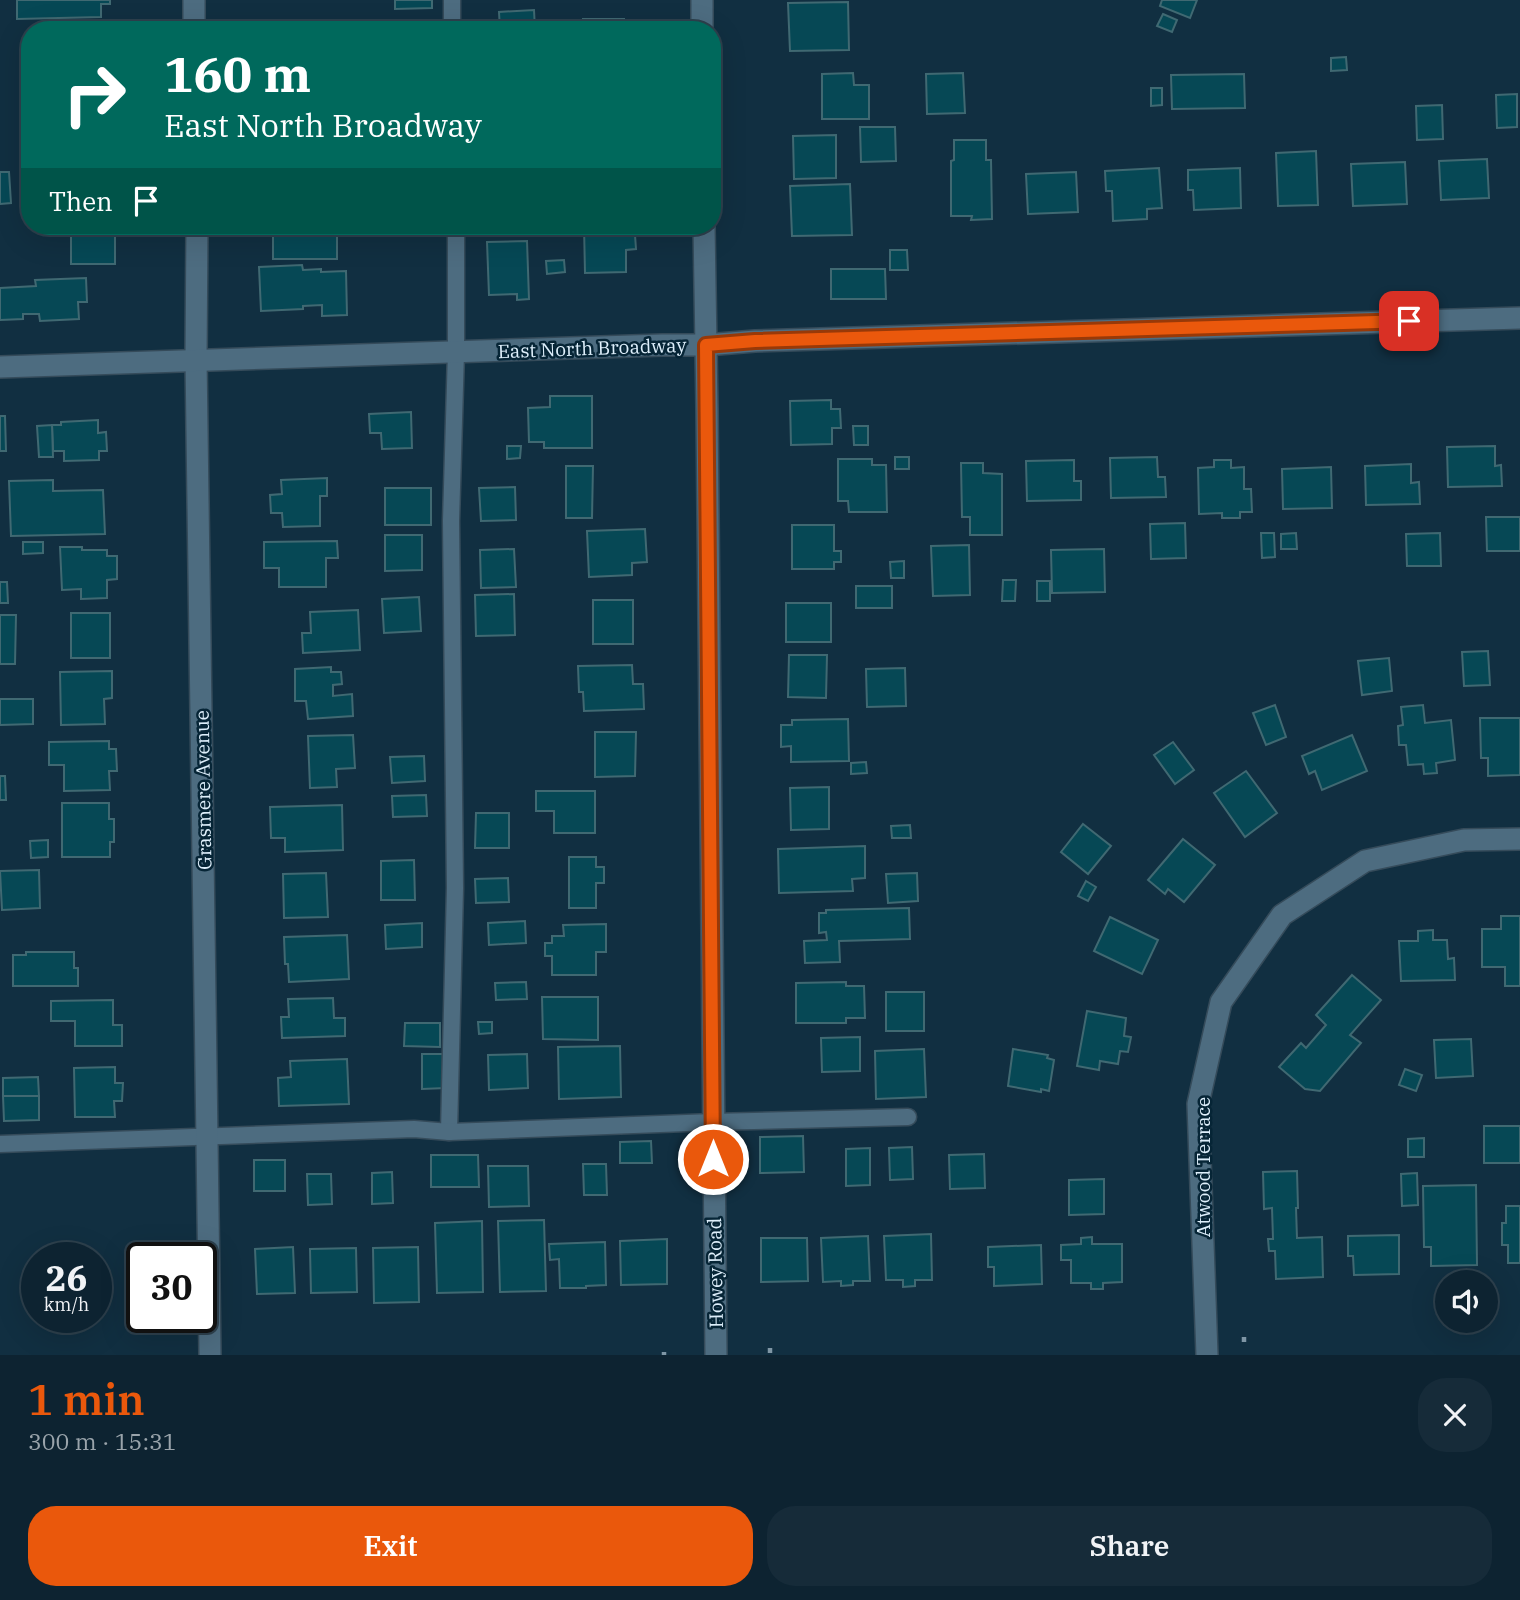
<!DOCTYPE html>
<html lang="en">
<head>
<meta charset="utf-8">
<style>
	body { margin:0; font-family:"IBM Plex Serif",serif; background:#162b39; color:#f1f3f6; height:100vh; display:flex; flex-direction:column; font-size:26px; white-space:nowrap }
	* { box-sizing:border-box; margin:0 }
	p { font-size:23px; color:#9aa4ab }
	.icon { flex:none; width:38px; height:38px; fill:none; stroke:currentColor; stroke-width:2; stroke-linecap:round; stroke-linejoin:round }
	.map { position:relative; height:1355px; overflow:hidden }
	.sheet { display:flex; flex-direction:column; background:#0d2331; flex:1 }
	.sheet>* { flex:none }
	.hud { position:absolute; left:21px; top:21px; width:700px; height:214px; border-radius:28px; box-shadow:0 7px 28px #0002,0 0 0 2px #2d404d; background:#00695c; color:#fff; overflow:hidden }
	.fabs { position:absolute; left:1435px; top:1270px; display:grid; gap:14px }
	.fabs a { display:grid; place-items:center; width:63px; height:63px; border-radius:50%; background:#0d2331; box-shadow:0 7px 28px #0002,0 0 0 2px #2d404d; font-size:35px }
	.speed { position:absolute; left:21px; top:1242px; display:flex; gap:14px; font-size:35px; font-weight:700; text-align:center }
	.speed>* { display:grid; place-content:center; width:91px; height:91px; border-radius:50%; background:#0d2331; box-shadow:0 7px 28px #0002,0 0 0 2px #2d404d; line-height:1 }
	.speed small { font-size:18px; font-weight:400 }
	.speed .limit { border:4px solid #111; border-radius:10px; background:#fff; color:#111 }
	.pin { position:absolute; display:grid; place-items:center; width:60px; height:60px; color:#fff; margin:-30px; border-radius:14px; box-shadow:0 4px 10px #0006 }
	.me { position:absolute; width:77px; margin:-38px; rotate:0deg; stroke-linejoin:round; filter:drop-shadow(0 0 5px #0008) }
	.turn { display:flex; align-items:center; gap:24px; height:147px; padding:0 28px; font-size:32px }
	.turn .icon { width:91px; height:91px; stroke-width:2.5 }
	.turn b { display:block; font-size:49px; line-height:60px }
	.then { display:flex; align-items:center; height:66px; padding:0 28px; background:#0003; gap:14px; font-size:26px }
	.round { display:grid; place-items:center; flex:none; width:74px; height:74px; border-radius:28px; background:#162b39 }
	.headline { display:flex; align-items:center; justify-content:space-between; height:119px; padding:0 28px }
	h1 { font-size:42px; font-weight:600; line-height:52px; color:#ea580c }
	.cta { display:flex; gap:14px; margin-top:auto; padding:14px 28px }
	.cta a { flex:1; height:80px; border-radius:28px; background:#ea580c; color:#fff; font-size:28px; font-weight:600; line-height:80px; text-align:center }
	.cta a+a { background:#162b39; color:#f1f3f6 }
	.map>svg:first-child { display:block }
</style>
</head>
<body>
<div class="map">
<svg width="1520" height="1355" viewBox="0 0 1520 1355">
	<rect width="100%" height="100%" fill="#112f41"/>
	<g fill="#064855" stroke="#406972" stroke-width="2">
		<polygon points="17,0 110,0 110,4 101,4 101,17 17,19"/>
		<polygon points="395,0 432,0 432,8 395,9"/>
		<polygon points="1162,0 1197,0 1190,18 1160,6"/>
		<polygon points="848,2 849,50 790,51 788,3"/>
		<polygon points="534,10 535,30 500,30 499,12"/>
		<polygon points="1163,14 1177,20 1172,32 1157,26"/>
		<rect x="583" y="19" width="41" height="11"/>
		<rect x="281" y="21" width="51" height="9"/>
		<polygon points="1346,57 1347,70 1331,71 1331,58"/>
		<polygon points="853,73 854,85 869,85 869,119 822,119 822,74"/>
		<polygon points="963,73 965,113 927,114 926,74"/>
		<polygon points="1244,74 1245,108 1172,109 1171,75"/>
		<polygon points="1151,88 1162,88 1162,105 1151,106"/>
		<polygon points="1517,94 1517,127 1497,128 1496,95"/>
		<polygon points="1442,105 1443,139 1417,140 1416,106"/>
		<polygon points="860,127 895,127 896,161 861,162"/>
		<polygon points="836,135 836,178 794,179 793,136"/>
		<polygon points="954,140 986,140 986,160 991,160 992,219 971,220 972,216 951,216 951,161 954,160"/>
		<polygon points="1316,151 1318,205 1278,206 1276,153"/>
		<polygon points="1487,159 1489,198 1441,200 1439,161"/>
		<polygon points="1405,162 1407,204 1353,206 1351,164"/>
		<polygon points="1159,168 1162,208 1147,209 1147,219 1113,221 1112,191 1106,191 1105,171"/>
		<polygon points="1240,168 1241,208 1194,210 1193,190 1188,190 1188,170"/>
		<polygon points="0,172 9,172 11,203 0,204"/>
		<polygon points="1076,172 1078,212 1028,214 1026,174"/>
		<polygon points="850,184 852,235 792,236 790,186"/>
		<rect x="71" y="226" width="44" height="38"/>
		<rect x="273" y="226" width="64" height="33"/>
		<polygon points="584,226 625,226 625,236 635,235 636,249 626,250 626,272 585,273"/>
		<polygon points="527,241 529,299 517,300 517,294 489,295 487,242"/>
		<polygon points="890,250 907,250 908,270 890,270"/>
		<polygon points="564,260 565,272 547,274 546,261"/>
		<polygon points="302,265 303,270 321,269 321,272 346,271 347,315 322,316 322,305 303,306 303,309 261,311 259,267"/>
		<polygon points="831,269 885,269 886,299 831,299"/>
		<polygon points="86,278 87,302 78,302 79,319 40,321 39,314 23,314 23,319 0,320 0,288 36,286 35,280"/>
		<polygon points="550,396 592,396 592,448 544,448 544,442 529,442 528,408 550,407"/>
		<polygon points="831,400 831,409 840,409 841,428 832,428 832,444 791,445 790,401"/>
		<polygon points="411,412 412,448 382,449 381,433 370,433 369,414"/>
		<polygon points="0,416 5,416 6,451 0,451"/>
		<polygon points="98,420 98,433 106,432 107,451 99,451 99,460 64,461 64,451 53,451 52,425 61,425 61,422"/>
		<polygon points="52,425 53,457 39,457 37,426"/>
		<polygon points="853,426 868,426 868,445 854,445"/>
		<polygon points="507,446 521,446 520,458 507,459"/>
		<polygon points="1495,446 1495,466 1501,465 1502,486 1448,487 1447,447"/>
		<rect x="895" y="457" width="14" height="12"/>
		<polygon points="1157,457 1158,477 1165,477 1166,497 1111,498 1110,458"/>
		<polygon points="838,459 872,459 872,465 886,465 887,512 849,512 848,501 838,501"/>
		<polygon points="1074,460 1074,481 1081,481 1081,500 1027,501 1026,461"/>
		<polygon points="1214,460 1231,460 1231,468 1244,467 1244,489 1251,489 1252,512 1240,512 1240,518 1222,518 1222,513 1199,514 1198,468 1214,467"/>
		<polygon points="961,463 983,463 983,473 1002,474 1002,535 970,535 970,517 962,517"/>
		<polygon points="1411,464 1411,483 1419,482 1420,504 1366,505 1365,466"/>
		<polygon points="566,466 593,466 592,518 566,518"/>
		<polygon points="1331,467 1332,508 1283,509 1282,469"/>
		<polygon points="327,478 327,496 320,496 320,526 283,527 282,513 271,513 270,495 282,494 281,480"/>
		<polygon points="53,480 53,491 103,490 105,534 11,536 9,481"/>
		<polygon points="515,487 516,520 481,521 479,488"/>
		<rect x="385" y="488" width="46" height="37"/>
		<polygon points="1486,517 1520,517 1520,551 1487,551"/>
		<polygon points="1185,523 1186,558 1151,559 1150,524"/>
		<polygon points="792,525 834,525 834,551 841,551 841,562 834,562 834,569 792,569"/>
		<polygon points="645,529 647,562 632,563 632,575 589,577 587,531"/>
		<polygon points="1261,533 1274,533 1275,557 1262,558"/>
		<polygon points="1296,533 1297,549 1281,549 1281,534"/>
		<polygon points="1440,533 1441,566 1407,566 1406,534"/>
		<polygon points="385,535 422,535 422,570 385,571"/>
		<polygon points="337,541 338,558 326,558 326,587 279,587 279,568 264,568 264,542"/>
		<polygon points="23,542 43,542 43,553 23,554"/>
		<polygon points="969,545 970,595 933,596 931,546"/>
		<polygon points="60,547 82,547 82,550 107,550 107,556 117,556 117,579 107,580 107,598 81,599 81,589 62,590"/>
		<polygon points="514,549 516,587 481,588 480,550"/>
		<polygon points="1104,549 1105,592 1052,593 1051,550"/>
		<polygon points="904,561 904,578 891,578 890,562"/>
		<polygon points="1003,580 1016,580 1015,601 1002,601"/>
		<rect x="1037" y="581" width="13" height="20"/>
		<polygon points="0,582 7,582 8,603 0,603"/>
		<rect x="856" y="586" width="36" height="22"/>
		<polygon points="514,594 515,635 476,636 475,595"/>
		<polygon points="419,597 421,631 384,633 382,599"/>
		<rect x="593" y="600" width="40" height="44"/>
		<rect x="786" y="603" width="45" height="39"/>
		<polygon points="358,610 360,650 303,653 302,633 311,633 310,612"/>
		<rect x="71" y="613" width="39" height="45"/>
		<polygon points="0,615 16,615 15,664 0,664"/>
		<polygon points="1488,651 1490,685 1464,686 1462,652"/>
		<polygon points="789,655 827,655 826,698 788,697"/>
		<polygon points="1389,658 1392,691 1362,695 1358,661"/>
		<polygon points="632,665 633,684 643,684 644,709 584,711 583,692 579,692 578,666"/>
		<polygon points="331,667 331,672 341,672 342,684 333,685 333,696 352,694 353,716 308,719 306,701 295,701 295,669"/>
		<polygon points="905,668 906,706 867,707 866,669"/>
		<polygon points="112,671 112,698 104,699 105,724 61,725 60,672"/>
		<polygon points="0,699 33,699 33,724 0,725"/>
		<polygon points="1275,705 1286,737 1266,745 1253,713"/>
		<polygon points="1423,705 1425,723 1451,720 1455,760 1436,763 1437,773 1424,774 1423,764 1408,765 1406,745 1399,745 1398,726 1403,725 1401,707"/>
		<polygon points="1480,718 1520,718 1520,775 1488,776 1488,758 1481,758"/>
		<polygon points="848,719 849,761 791,762 791,746 781,747 781,725 792,725 792,720"/>
		<polygon points="595,732 636,732 635,776 595,777"/>
		<polygon points="353,735 355,768 336,769 337,787 310,788 308,736"/>
		<polygon points="1352,735 1367,771 1322,790 1315,771 1309,774 1302,756"/>
		<polygon points="109,741 109,749 116,749 117,771 109,771 110,790 64,791 64,765 49,765 49,742"/>
		<polygon points="1173,742 1194,770 1175,784 1154,755"/>
		<polygon points="424,756 425,781 392,783 390,757"/>
		<polygon points="866,762 867,773 851,774 851,763"/>
		<polygon points="1246,771 1277,813 1245,837 1214,793"/>
		<polygon points="0,776 5,776 6,800 0,800"/>
		<polygon points="829,787 829,829 791,830 790,788"/>
		<polygon points="536,791 595,791 595,833 554,833 554,811 536,811"/>
		<polygon points="426,795 427,816 393,817 392,796"/>
		<polygon points="62,803 109,803 109,819 114,819 114,842 110,842 110,857 62,857"/>
		<polygon points="342,805 343,850 285,852 285,838 271,838 270,807"/>
		<polygon points="476,813 509,813 509,848 475,848"/>
		<polygon points="1083,824 1111,846 1088,874 1061,852"/>
		<polygon points="910,825 911,838 892,838 891,826"/>
		<polygon points="1183,839 1215,865 1184,902 1168,889 1165,894 1148,880"/>
		<polygon points="48,840 48,857 31,858 30,841"/>
		<polygon points="865,846 865,878 852,879 853,891 779,893 778,849"/>
		<polygon points="569,857 596,857 596,867 604,867 604,883 596,883 596,908 569,908"/>
		<polygon points="414,860 415,900 381,900 381,861"/>
		<polygon points="39,870 40,908 2,910 0,871"/>
		<polygon points="326,873 328,917 284,918 283,874"/>
		<polygon points="917,873 918,901 888,903 886,874"/>
		<polygon points="508,878 509,902 476,903 475,879"/>
		<polygon points="1086,881 1096,887 1088,901 1078,896"/>
		<polygon points="909,908 910,939 839,941 840,962 805,963 804,941 827,940 826,932 819,933 819,913 826,913 826,910"/>
		<polygon points="1501,916 1520,916 1520,986 1505,986 1505,967 1482,967 1482,929 1501,929"/>
		<polygon points="1110,917 1158,940 1142,974 1094,951"/>
		<polygon points="525,921 526,943 489,945 488,923"/>
		<polygon points="422,923 422,947 386,949 385,925"/>
		<polygon points="606,924 606,952 596,952 596,975 552,975 552,956 545,956 545,943 552,943 552,936 564,936 563,925"/>
		<polygon points="1433,930 1433,940 1447,940 1448,959 1454,958 1455,980 1401,981 1399,941 1418,941 1418,931"/>
		<polygon points="347,935 349,979 289,982 288,964 285,964 284,937"/>
		<polygon points="26,952 74,952 74,968 78,968 78,986 13,986 13,955 26,955"/>
		<polygon points="1352,975 1381,1000 1350,1035 1361,1043 1320,1091 1305,1089 1279,1067 1301,1043 1306,1048 1326,1025 1316,1015"/>
		<polygon points="526,982 527,999 496,1000 495,983"/>
		<polygon points="846,982 846,986 864,986 865,1018 846,1018 846,1023 796,1023 796,983"/>
		<rect x="886" y="992" width="38" height="39"/>
		<polygon points="542,997 598,997 598,1040 543,1039"/>
		<polygon points="333,998 334,1018 345,1018 345,1036 282,1038 281,1017 289,1017 288,999"/>
		<polygon points="113,1000 113,1025 122,1025 122,1046 75,1046 75,1021 51,1021 51,1001"/>
		<polygon points="1087,1011 1126,1018 1124,1036 1131,1037 1128,1052 1120,1051 1118,1064 1100,1061 1099,1070 1077,1066"/>
		<polygon points="478,1022 492,1022 492,1033 479,1034"/>
		<polygon points="405,1023 440,1023 440,1047 404,1046"/>
		<polygon points="860,1037 860,1071 822,1072 821,1038"/>
		<polygon points="1471,1039 1473,1076 1436,1078 1434,1040"/>
		<polygon points="620,1046 621,1097 559,1099 558,1047"/>
		<polygon points="924,1049 926,1097 876,1099 875,1051"/>
		<polygon points="1013,1049 1048,1055 1047,1058 1054,1060 1049,1091 1041,1089 1041,1092 1008,1086"/>
		<polygon points="422,1054 446,1054 446,1088 422,1089"/>
		<polygon points="527,1054 528,1088 489,1090 488,1055"/>
		<polygon points="347,1059 349,1104 279,1106 278,1078 291,1077 290,1061"/>
		<polygon points="115,1067 115,1083 123,1083 122,1101 114,1101 115,1117 75,1117 74,1068"/>
		<polygon points="1405,1069 1422,1075 1416,1091 1399,1085"/>
		<polygon points="38,1077 39,1096 3,1096 3,1078"/>
		<polygon points="3,1096 39,1096 39,1120 4,1121"/>
		<rect x="1484" y="1126" width="36" height="37"/>
		<polygon points="803,1136 804,1172 760,1173 760,1137"/>
		<polygon points="1424,1138 1424,1157 1408,1157 1408,1139"/>
		<polygon points="651,1141 652,1163 620,1163 620,1142"/>
		<polygon points="912,1147 913,1179 890,1180 889,1148"/>
		<polygon points="870,1148 870,1185 846,1186 846,1149"/>
		<polygon points="984,1154 985,1188 950,1189 949,1155"/>
		<polygon points="431,1155 478,1155 479,1187 431,1187"/>
		<rect x="254" y="1160" width="31" height="31"/>
		<polygon points="583,1164 606,1164 607,1195 584,1195"/>
		<polygon points="488,1166 528,1166 529,1206 489,1207"/>
		<polygon points="1297,1171 1298,1208 1296,1208 1297,1238 1322,1237 1323,1277 1276,1279 1275,1251 1269,1251 1268,1239 1273,1239 1272,1208 1264,1209 1263,1172"/>
		<polygon points="392,1172 393,1203 372,1204 372,1173"/>
		<polygon points="1417,1173 1418,1205 1402,1206 1401,1174"/>
		<polygon points="307,1174 331,1174 332,1204 308,1205"/>
		<polygon points="1104,1179 1104,1214 1069,1215 1069,1180"/>
		<polygon points="1476,1185 1477,1265 1431,1266 1431,1247 1424,1247 1423,1186"/>
		<polygon points="1506,1206 1520,1206 1520,1263 1508,1263 1508,1245 1502,1245 1502,1223 1506,1223"/>
		<polygon points="544,1220 546,1291 500,1292 498,1221"/>
		<polygon points="482,1221 483,1292 437,1293 435,1223"/>
		<polygon points="931,1234 932,1280 915,1280 915,1286 903,1287 903,1280 886,1280 884,1236"/>
		<polygon points="1399,1235 1399,1274 1354,1275 1353,1256 1348,1256 1348,1236"/>
		<polygon points="868,1236 870,1281 853,1281 853,1285 841,1286 841,1281 823,1282 821,1238"/>
		<polygon points="1092,1237 1092,1244 1122,1244 1122,1282 1103,1283 1103,1289 1091,1289 1091,1283 1071,1283 1071,1260 1061,1260 1061,1245 1081,1244 1081,1238"/>
		<polygon points="761,1238 807,1238 808,1281 761,1282"/>
		<polygon points="667,1239 667,1284 621,1285 620,1241"/>
		<polygon points="605,1242 606,1285 586,1286 586,1288 560,1288 559,1259 550,1260 549,1244"/>
		<polygon points="1041,1245 1042,1284 994,1286 994,1267 988,1267 988,1247"/>
		<polygon points="293,1247 295,1293 257,1294 255,1249"/>
		<polygon points="418,1247 419,1302 374,1303 373,1248"/>
		<polygon points="356,1248 357,1292 311,1293 310,1249"/>
	</g>
	<g fill="none" stroke-linecap="round" stroke-linejoin="round">
		<defs>
			<g id="service">
				<polyline points="452,0 452,30"/>
				<polyline points="449,1132 455,888 451,521 456,352 456,226"/>
				<polyline points="0,1144 414,1129 449,1132 713,1122 908,1117"/>
			</g>
			<g id="minor">
				<polyline points="194,0 194,30"/>
				<polyline points="702,0 702,30"/>
				<polyline points="197,226 196,359 210,1355"/>
				<polyline points="704,226 707,409 716,1355"/>
				<polyline points="0,367 662,345 706,345 755,341 1520,318"/>
				<polyline points="1207,1355 1198,1104 1221,1002 1282,915 1365,861 1464,840 1520,839"/>
			</g>
		</defs>
		<use href="#service" stroke="#354b5a" stroke-width="19"/>
		<use href="#minor" stroke="#354b5a" stroke-width="24"/>
		<g stroke="#7f96a5" stroke-width="4.5" stroke-dasharray="5 3.5" stroke-linecap="butt">
			<polyline points="1244,1337 1244,1344"/>
			<polyline points="770,1348 770,1355"/>
			<polyline points="664,1352 664,1355"/>
		</g>
		<use href="#service" stroke="#4d6c80" stroke-width="16"/>
		<use href="#minor" stroke="#4d6c80" stroke-width="21"/>
	</g>
	<g fill="none" stroke-linecap="round" stroke-linejoin="round">
		<defs>
			<polyline id="route" points="713,1159 706,345 755,341 1409,321"/>
		</defs>
		<use href="#route" stroke="#983908" stroke-width="18"/>
		<use href="#route" stroke="#ea580c" stroke-width="12"/>
	</g>
	<g text-anchor="middle" dominant-baseline="central" stroke-width="5" stroke-linejoin="round" paint-order="stroke">
		<g font-size="19" fill="#deeffb" stroke="#062536">
			<text transform="translate(592 348) rotate(-2)">East North Broadway</text>
			<text transform="translate(203 790) rotate(-91)">Grasmere Avenue</text>
			<text transform="translate(1203 1167) rotate(-90)">Atwood Terrace</text>
			<text transform="translate(715 1273) rotate(-91)">Howey Road</text>
		</g>
	</g>
</svg>
<div class="fabs">
<a><svg class="icon" aria-label="sound" viewBox="0 0 24 24"><path d="M4 9h4l5-4v14l-5-4H4zM17 9q2 3 0 6"/></svg></a>
</div>
<div class="speed"><div>26<small>km/h</small></div><div class="limit">30</div></div>
<div class="pin" style="left:1409px;top:321px;background:#d93025"><svg class="icon" aria-label="arrive" viewBox="0 0 24 24"><path d="M6 21V4h12l-3 4 3 4H6"/></svg></div>
<svg class="me" style="left:713px;top:1159px" viewBox="-20 -20 40 40"><circle r="17" fill="#ea580c" stroke="#fff" stroke-width="3"/><path d="M0-11L8 9 0 5-8 9z" fill="#fff"/></svg>
<div class="hud">
<div class="turn"><svg class="icon" aria-label="right" viewBox="0 0 24 24"><path d="M7 20v-9h11M14 6l5 5-5 5"/></svg><div><b>160 m</b>East North Broadway</div></div>
<div class="then">Then<svg class="icon" aria-label="arrive" viewBox="0 0 24 24"><path d="M6 21V4h12l-3 4 3 4H6"/></svg></div>
</div>
</div>
<section class="sheet">
<div class="headline"><div><h1>1 min</h1><p>300 m · 15:31</p></div><a class="round"><svg class="icon" aria-label="close" viewBox="0 0 24 24"><path d="M6 6l12 12M18 6L6 18"/></svg></a></div>
<div class="cta"><a>Exit</a><a>Share</a></div>
</section>
</body>
</html>
